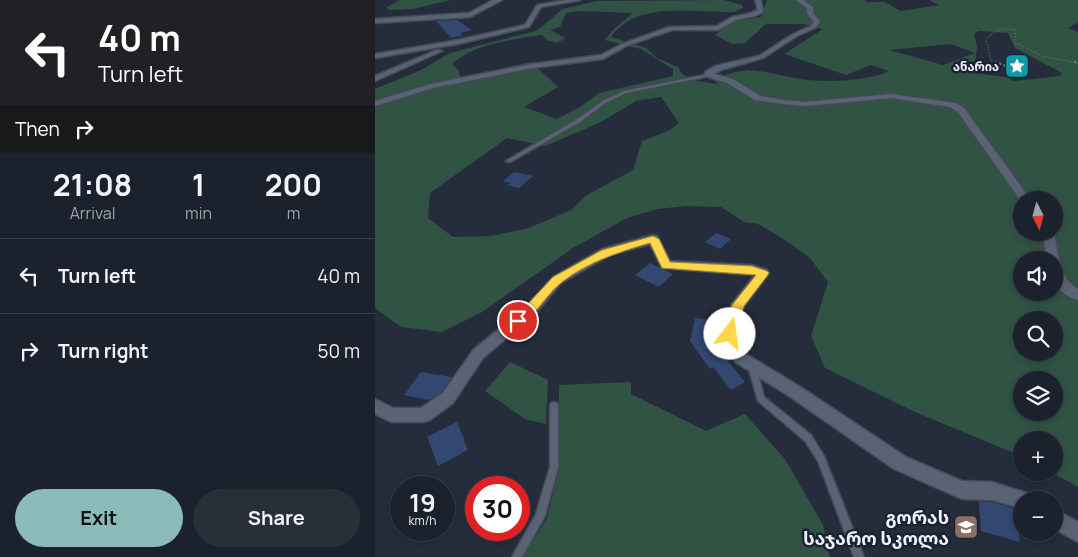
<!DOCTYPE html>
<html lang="en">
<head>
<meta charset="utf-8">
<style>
	body { margin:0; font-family:Manrope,"Noto Sans Georgian",sans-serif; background:#292f39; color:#f1f3f6; height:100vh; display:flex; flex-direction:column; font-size:19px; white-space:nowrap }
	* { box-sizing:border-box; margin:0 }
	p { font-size:16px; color:#a0a4aa }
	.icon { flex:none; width:28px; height:28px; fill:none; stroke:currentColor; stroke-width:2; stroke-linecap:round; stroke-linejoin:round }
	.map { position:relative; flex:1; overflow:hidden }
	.panel { display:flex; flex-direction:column; background:#1c222d; width:375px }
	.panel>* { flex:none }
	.banner { background:#202124; color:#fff; overflow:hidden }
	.needle { width:32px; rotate:174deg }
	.controls { position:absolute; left:638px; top:191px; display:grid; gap:10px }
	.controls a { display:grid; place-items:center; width:50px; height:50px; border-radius:50%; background:#1c222d; box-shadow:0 2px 8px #0003,0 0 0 1px #3a3f49; font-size:25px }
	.speed { position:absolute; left:15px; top:476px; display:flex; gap:10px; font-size:25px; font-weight:700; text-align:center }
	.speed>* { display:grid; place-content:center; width:65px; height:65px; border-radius:50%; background:#1c222d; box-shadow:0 2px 8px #0003,0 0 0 1px #3a3f49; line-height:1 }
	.speed small { font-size:12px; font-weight:400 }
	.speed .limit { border:8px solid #d22; background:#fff; color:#111 }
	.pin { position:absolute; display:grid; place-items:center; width:42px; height:42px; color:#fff; margin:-21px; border:2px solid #fff; border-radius:50%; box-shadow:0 1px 5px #0007 }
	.me { position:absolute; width:55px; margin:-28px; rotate:15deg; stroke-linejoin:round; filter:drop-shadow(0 0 4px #0008) }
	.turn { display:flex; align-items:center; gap:18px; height:105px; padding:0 15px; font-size:22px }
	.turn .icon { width:65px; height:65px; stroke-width:2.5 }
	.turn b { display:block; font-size:35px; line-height:42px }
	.then { display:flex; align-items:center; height:48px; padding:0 15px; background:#0003; gap:10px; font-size:19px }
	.eta { display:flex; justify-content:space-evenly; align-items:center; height:85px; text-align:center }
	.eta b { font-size:30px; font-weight:700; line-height:35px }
	.button { display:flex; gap:10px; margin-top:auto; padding:10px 15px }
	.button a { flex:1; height:58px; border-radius:30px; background:#8bbbb9; color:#111; font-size:20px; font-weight:700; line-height:58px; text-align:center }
	.button a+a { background:#292f39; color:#f1f3f6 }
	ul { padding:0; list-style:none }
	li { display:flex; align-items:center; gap:15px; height:75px; padding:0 15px; border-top:1px solid #3a3f49 }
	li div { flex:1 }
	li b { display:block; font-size:19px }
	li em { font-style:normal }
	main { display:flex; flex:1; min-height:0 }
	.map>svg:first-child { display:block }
</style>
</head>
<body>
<main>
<section class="panel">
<div class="banner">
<div class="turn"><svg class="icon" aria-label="left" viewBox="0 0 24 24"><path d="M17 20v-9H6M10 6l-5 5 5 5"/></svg><div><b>40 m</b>Turn left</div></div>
<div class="then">Then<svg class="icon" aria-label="right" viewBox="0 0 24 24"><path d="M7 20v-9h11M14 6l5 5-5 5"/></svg></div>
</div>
<div class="eta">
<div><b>21:08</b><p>Arrival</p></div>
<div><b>1</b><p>min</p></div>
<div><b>200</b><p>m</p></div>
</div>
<ul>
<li><svg class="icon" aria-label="left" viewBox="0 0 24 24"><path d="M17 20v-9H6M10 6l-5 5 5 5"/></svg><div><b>Turn left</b></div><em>40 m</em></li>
<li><svg class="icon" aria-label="right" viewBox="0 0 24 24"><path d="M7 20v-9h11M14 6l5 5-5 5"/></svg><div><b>Turn right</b></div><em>50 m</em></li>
</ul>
<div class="button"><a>Exit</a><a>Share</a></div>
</section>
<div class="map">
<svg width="703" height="557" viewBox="0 0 703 557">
	<rect width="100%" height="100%" fill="#252d3c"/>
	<g fill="#305344" fill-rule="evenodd">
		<polygon points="25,0 76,0 38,9 13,10 12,7"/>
		<path d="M349 0 367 5 368 8 359 12C320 13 262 0 236 37L271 48 282 58 303 67 308 75 323 81 343 84 338 80C375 63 384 72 420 78 446 83 491 82 514 71L496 65 471 75 409 54 448 29 429 24H391L370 43 357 44 340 35 357 22 386 17 392 0H489L492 2H510L526 11 564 5 554 0H703V22L693 28 703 32V487L677 473 679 472V440H646V456L540 412 450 368 436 336 453 282 435 258 410 240 383 224 369 222 346 207 312 206 282 209 252 218 198 248 107 312 67 332 26 327 0 308V89L46 70 75 53 160 31 167 27 187 9 222 1ZM205 11 258 13 239 29 230 40 266 49 298 69V76L224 93 205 107 182 119 149 107 183 87 156 62 86 78 83 70 77 64C101 43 136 40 167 35L172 40 182 43 191 38 175 30 185 27 191 13ZM604 31 633 33 640 48 687 73 685 76 639 81 631 77 599 73 602 47 599 34ZM576 44 600 53 568 65 514 50ZM286 97 304 123 295 130 267 141 258 170 212 195 196 210 154 228 116 236 78 237 53 218 55 193 132 138 170 146 224 123 261 101ZM646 200H679V232H646ZM646 260H679V292H646ZM646 320H679V352H646ZM646 380H679V412H646Z"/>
		<polygon points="135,362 173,380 171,424 150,419 110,391"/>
		<polygon points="256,382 256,394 331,431 370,414 410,459 448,525 455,557 148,557 172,518 184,468 184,385"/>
	</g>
	<g fill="#334871">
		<polygon points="82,20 97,30 85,33 88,35 76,38 61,21"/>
		<polygon points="139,172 158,176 144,188 132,185 135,183 128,181"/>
		<polygon points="341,233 356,239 345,249 330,242"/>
		<polygon points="275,263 298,274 284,287 260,275"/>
		<polygon points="320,318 332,319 329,332 370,382 356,390 338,367 335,369 315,341"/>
		<polygon points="46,372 77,377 67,392 54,400 29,395"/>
		<polygon points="82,422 93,450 63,466 52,437"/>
		<polygon points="604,501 617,502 641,509 645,542 606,531"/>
	</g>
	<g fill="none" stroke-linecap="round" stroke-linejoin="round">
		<defs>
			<g id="lane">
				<polygon points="333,73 334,73 334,75 330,77 251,93 230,103 205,122 135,162 133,162 131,161 201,120 228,101 249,91 329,75"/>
				<polygon points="377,363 380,364 381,366 389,397 436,435 449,456 489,557 479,557 443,461 430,441 383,401 373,366 374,364"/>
				<polygon points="179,402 182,403 183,405 183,467 170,516 147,557 137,557 161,514 175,467 175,405 176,403"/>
			</g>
			<g id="street">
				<polygon points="118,0 127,0 95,17 0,23 0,19 94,13"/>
				<polygon points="192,0 206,0 166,7 154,27 83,44 0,58 0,54 83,40 150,25 162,5"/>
				<polygon points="380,0 386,0 388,12 380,16 361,20 343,30 297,30 251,46 228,59 157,68 58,88 0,106 0,101 56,84 157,64 226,55 247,44 294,27 342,26 357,17 376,13 383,10"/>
				<polygon points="421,0 428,0 438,7 438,13 445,22 440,28 422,36 388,58 346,70 339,74 358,79 385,96 409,100 431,102 516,94 580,103 589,108 656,200 646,201 583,112 575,107 516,98 431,106 409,104 380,100 352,83 330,76 330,72 340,66 384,56 418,34 436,26 439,22 432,13 432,8"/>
				<polygon points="62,50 67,51 0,81 0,76"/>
				<path d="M667 232H679C683 253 683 278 703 289V300C680 293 679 281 679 260H672Z"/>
				<polygon points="278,235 282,236 295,261 377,265 392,270 394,273 392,276 369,306 362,333 371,354 424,386 531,457 587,481 617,482 655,494 658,500 646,500 646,508 617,500 587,499 519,469 414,396 360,362 348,333 356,305 380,275 287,268 275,244 235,255 186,283 161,313 108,358 78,403 55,420 49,422 16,422 0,414 0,399 18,408 46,408 68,393 98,350 151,307 178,277 227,249"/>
				<polygon points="679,509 703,522 703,542 679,529"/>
			</g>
		</defs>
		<use href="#lane" stroke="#444a57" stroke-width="3"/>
		<use href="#street" stroke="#444a57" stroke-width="3"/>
		<path stroke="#7a808e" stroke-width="1" stroke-dasharray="1 2" stroke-linecap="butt" d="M623 63 616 61 611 39C620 30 628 27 641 30L640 42 667 56 703 63"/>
		<g stroke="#7a808e" stroke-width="2" stroke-dasharray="2 2.5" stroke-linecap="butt">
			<polyline points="620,62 634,67 646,77"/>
			<polyline points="699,62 703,63"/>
		</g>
		<use href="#lane" fill="#5a6374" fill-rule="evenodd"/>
		<use href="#street" fill="#5a6374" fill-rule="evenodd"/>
	</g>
	<path fill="#ffd54a" stroke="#a68a30" d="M278 236 284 239 295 262 377 266 392 271 394 273 392 276 369 306 359 337H351L349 334 357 305 381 275 287 268 275 243C244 252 213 262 187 282 174 292 162 312 147 325H139L137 321 178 277 227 250Z"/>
	<defs>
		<symbol id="sight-square" viewBox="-11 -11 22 22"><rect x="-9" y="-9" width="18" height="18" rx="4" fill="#0f9aa8" stroke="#1b2332"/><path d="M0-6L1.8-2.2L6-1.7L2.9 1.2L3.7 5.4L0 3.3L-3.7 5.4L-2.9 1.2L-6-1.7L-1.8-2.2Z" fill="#fff"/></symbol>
		<symbol id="school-square" viewBox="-11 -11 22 22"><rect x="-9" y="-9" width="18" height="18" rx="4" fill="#8d6e63" stroke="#1b2332"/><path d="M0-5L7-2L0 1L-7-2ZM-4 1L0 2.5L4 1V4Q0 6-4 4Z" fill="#fff"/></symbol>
	</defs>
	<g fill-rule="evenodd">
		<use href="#sight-square" x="628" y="52" width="28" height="28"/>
		<use href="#school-square" x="577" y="513" width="28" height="28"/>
	</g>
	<g text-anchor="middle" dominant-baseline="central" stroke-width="5" stroke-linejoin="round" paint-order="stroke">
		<g font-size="12" font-weight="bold" fill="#edf2fd" stroke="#1b2332" text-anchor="end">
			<text x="624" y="66">ანარია</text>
		</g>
		<g font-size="18" font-weight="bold" fill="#edf2fd" stroke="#1b2332" text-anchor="end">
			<text x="574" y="517">გორას<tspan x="574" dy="21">საჯარო სკოლა</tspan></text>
		</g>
	</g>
</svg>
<div class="controls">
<a><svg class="needle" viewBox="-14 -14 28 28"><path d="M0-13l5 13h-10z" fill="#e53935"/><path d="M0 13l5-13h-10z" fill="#a0a4aa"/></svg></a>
<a><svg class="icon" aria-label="sound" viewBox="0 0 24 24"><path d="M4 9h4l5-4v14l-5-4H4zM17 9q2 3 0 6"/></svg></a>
<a><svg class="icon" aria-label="search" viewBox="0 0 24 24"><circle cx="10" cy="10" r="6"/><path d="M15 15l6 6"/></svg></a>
<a><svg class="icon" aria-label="layers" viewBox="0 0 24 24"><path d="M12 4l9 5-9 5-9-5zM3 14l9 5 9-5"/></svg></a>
<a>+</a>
<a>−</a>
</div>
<div class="speed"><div>19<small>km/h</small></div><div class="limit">30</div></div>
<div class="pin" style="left:143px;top:321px;background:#d93025"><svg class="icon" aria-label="arrive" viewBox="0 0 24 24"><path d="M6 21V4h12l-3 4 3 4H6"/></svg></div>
<svg class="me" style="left:355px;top:334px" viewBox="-20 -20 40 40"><circle r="19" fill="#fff"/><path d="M0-13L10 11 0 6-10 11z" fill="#ffd54a"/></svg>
</div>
</main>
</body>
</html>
